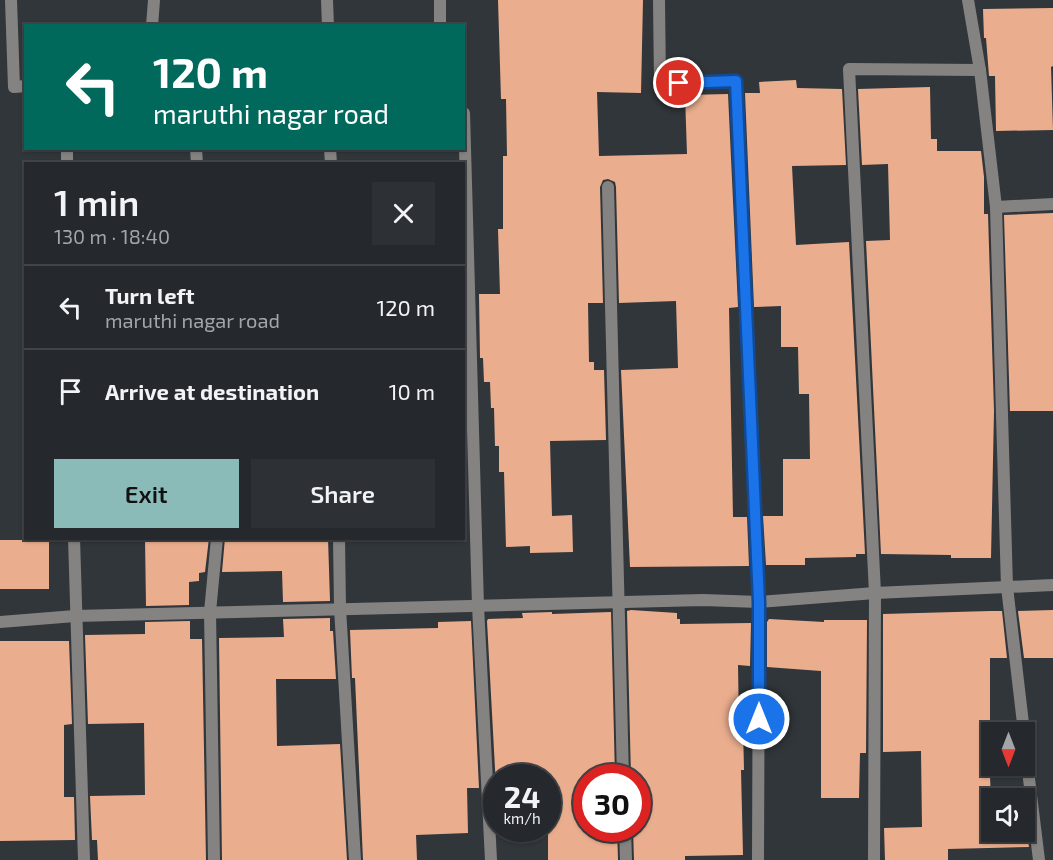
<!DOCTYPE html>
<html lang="en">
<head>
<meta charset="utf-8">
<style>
	body { margin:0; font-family:"Exo 2",sans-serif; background:#2d3034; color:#f1f3f6; height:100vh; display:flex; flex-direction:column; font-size:22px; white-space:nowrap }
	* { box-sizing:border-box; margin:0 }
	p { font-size:20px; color:#a3a6a9 }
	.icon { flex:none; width:33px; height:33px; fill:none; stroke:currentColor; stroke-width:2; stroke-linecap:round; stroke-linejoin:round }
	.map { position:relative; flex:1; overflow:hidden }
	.side { position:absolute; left:24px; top:162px; width:441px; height:378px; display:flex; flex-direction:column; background:#25282c; border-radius:0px; box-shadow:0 2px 4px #0004,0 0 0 2px #424448 }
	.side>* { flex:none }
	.hud { position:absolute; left:24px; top:24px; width:441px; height:126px; border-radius:0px; box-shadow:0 2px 4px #0004,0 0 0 2px #424448; background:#00695c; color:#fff; overflow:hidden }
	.needle { width:39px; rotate:180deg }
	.buttons { position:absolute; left:981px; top:722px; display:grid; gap:12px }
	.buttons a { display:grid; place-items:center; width:54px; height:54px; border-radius:0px; background:#25282c; box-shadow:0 2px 4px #0004,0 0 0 2px #424448; font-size:30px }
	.speed { position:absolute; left:483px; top:764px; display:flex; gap:12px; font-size:30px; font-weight:700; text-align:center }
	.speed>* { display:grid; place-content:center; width:78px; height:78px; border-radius:50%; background:#25282c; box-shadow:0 2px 4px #0004,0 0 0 2px #424448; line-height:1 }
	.speed small { font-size:15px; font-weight:400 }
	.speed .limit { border:9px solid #d22; background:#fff; color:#111 }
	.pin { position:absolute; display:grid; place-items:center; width:51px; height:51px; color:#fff; margin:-26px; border:3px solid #fff; border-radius:50%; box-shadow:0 2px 6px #0007 }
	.me { position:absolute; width:66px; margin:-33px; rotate:0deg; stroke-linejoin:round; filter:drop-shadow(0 0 4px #0008) }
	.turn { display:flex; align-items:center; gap:21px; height:126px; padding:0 30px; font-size:27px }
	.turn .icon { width:78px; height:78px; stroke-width:2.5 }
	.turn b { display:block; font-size:42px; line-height:51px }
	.round { display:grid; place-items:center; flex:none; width:63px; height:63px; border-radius:0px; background:#2d3034 }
	.overview { display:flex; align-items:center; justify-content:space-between; height:102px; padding:0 30px }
	h1 { font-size:36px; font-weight:600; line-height:45px }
	.action { display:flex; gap:12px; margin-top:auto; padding:12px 30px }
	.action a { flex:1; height:69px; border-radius:0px; background:#8bbbb9; color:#111; font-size:24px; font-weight:600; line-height:69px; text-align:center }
	.action a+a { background:#2d3034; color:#f1f3f6 }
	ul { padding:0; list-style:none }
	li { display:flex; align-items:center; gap:18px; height:84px; padding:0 30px; border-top:2px solid #424448 }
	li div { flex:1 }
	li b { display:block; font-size:22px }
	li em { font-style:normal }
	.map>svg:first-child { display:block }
</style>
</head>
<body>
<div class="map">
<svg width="1053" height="860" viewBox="0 0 1053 860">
	<rect width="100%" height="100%" fill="#31363a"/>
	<g fill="#eaae8f">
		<polygon points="498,0 643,0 641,93 597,92 599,156 687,154 685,95 728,94 738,307 729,308 733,517 747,517 749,566 630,567 621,370 678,368 676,301 619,303 616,187 615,182 608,179 603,180 600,187 603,303 588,303 589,362 594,362 594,370 604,370 606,440 550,441 552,516 572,515 573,552 530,553 530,546 506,547 504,472 499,472 499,446 495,446 494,408 491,408 490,382 484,382 483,358 480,358 479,294 500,294 498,229 503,229 503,156 507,156 506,99 501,99"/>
		<polygon points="1053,8 1053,66 1051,67 1053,130 996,131 995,76 989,76 986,38 984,38 983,9"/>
		<polygon points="796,80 797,88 842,89 846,165 792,166 796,245 849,242 865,554 856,554 856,557 805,558 805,565 766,565 763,516 783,516 783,459 810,459 809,394 799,394 798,347 781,347 781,306 754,307 745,93 760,93 759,82"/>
		<polygon points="930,87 931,139 937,139 937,151 981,151 984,177 984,214 988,214 994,411 991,558 951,558 951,555 881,554 866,241 890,240 888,164 862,165 858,89"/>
		<polygon points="1053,213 1053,411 1010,411 1004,215"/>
		<polygon points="145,538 209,538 205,572 199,573 199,581 189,582 189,605 146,606"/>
		<polygon points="225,538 328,538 330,601 283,602 282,571 222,572"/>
		<rect x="0" y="540" width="49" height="49"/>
		<polygon points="631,610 677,613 677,619 680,619 680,624 751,623 750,666 738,665 739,726 743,726 744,770 741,770 743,855 685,856 685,860 634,860 633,828 638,828 638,777 631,777 627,611"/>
		<polygon points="1053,610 1053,658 1024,658 1018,611"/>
		<polygon points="991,611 1002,611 1007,658 990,658 990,720 988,720 992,831 1024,831 1024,810 1029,847 948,849 948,860 885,860 884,828 922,827 921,751 883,752 883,614"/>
		<polygon points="552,612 552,614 611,612 615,777 586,777 586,828 617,828 618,860 548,860 548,777 496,777 496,787 487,621 488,619 523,618 522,613"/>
		<polygon points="330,618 330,631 333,631 336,679 276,679 277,746 340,744 347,860 222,860 219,638 284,637 283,619"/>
		<polygon points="769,619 824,622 824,620 867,620 866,753 860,753 859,798 821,798 821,671 767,667 767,622"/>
		<polygon points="190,621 190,639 202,639 206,860 98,860 97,840 92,840 90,796 145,795 144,723 88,724 85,635 145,634 145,622"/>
		<polygon points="471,621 479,788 467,788 468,833 416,835 417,860 363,860 355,678 352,678 350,630 438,628 438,622"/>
		<polygon points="0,641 69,641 72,724 64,725 64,797 74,797 75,840 0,841"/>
	</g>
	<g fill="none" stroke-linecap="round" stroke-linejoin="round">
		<g stroke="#858381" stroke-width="12">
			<polyline points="11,0 14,87 26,86"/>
			<polyline points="327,0 328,26"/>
			<polyline points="440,0 440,26"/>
			<polyline points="659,0 660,84 736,81 759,602 758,860"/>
			<polyline points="968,0 980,70 996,207 1007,587 1024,732"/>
			<polyline points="152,26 154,0"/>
			<polyline points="464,113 478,606 491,860"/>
			<polyline points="67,148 67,164"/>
			<polyline points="196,148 197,164"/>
			<polyline points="330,148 331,164"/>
			<polyline points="608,187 623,777"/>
			<polyline points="996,207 1053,204"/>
			<polyline points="74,538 84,860"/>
			<polyline points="339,538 340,608 355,860"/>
			<polyline points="0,622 75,616 703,600 759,602 875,593 1053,585"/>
			<polyline points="1024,738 1039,860"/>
			<polyline points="625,828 626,860"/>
			<polyline points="214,860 210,612 217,538"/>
			<polyline points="874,860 875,593 849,69 980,70"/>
		</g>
	</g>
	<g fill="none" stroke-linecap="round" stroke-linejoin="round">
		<defs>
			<polyline id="route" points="679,83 736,81 759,602 759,719"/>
		</defs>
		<use href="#route" stroke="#114b97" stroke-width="15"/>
		<use href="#route" stroke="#1a73e8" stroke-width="10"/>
	</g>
</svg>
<div class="buttons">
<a><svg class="needle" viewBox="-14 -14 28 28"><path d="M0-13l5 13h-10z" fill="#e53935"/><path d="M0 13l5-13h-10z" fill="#a3a6a9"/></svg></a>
<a><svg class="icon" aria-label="sound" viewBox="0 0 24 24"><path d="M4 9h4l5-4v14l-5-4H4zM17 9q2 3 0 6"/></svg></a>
</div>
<div class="speed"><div>24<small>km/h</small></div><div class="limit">30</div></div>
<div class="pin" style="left:679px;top:83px;background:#d93025"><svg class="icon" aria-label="arrive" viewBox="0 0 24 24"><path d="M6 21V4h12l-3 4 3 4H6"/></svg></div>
<svg class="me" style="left:759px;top:719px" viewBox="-20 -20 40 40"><circle r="17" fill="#1a73e8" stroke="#fff" stroke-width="3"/><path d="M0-11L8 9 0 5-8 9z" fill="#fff"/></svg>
<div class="hud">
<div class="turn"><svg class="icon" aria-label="left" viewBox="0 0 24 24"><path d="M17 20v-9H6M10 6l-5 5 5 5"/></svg><div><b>120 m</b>maruthi nagar road</div></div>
</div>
<section class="side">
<div class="overview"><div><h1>1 min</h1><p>130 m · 18:40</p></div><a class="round"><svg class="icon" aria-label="close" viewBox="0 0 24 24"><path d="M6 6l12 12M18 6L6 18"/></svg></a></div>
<ul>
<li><svg class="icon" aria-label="left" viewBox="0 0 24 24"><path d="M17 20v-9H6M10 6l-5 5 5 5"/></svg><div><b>Turn left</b><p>maruthi nagar road</p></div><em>120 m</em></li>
<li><svg class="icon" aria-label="arrive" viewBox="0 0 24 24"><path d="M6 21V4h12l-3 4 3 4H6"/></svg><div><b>Arrive at destination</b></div><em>10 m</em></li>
</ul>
<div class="action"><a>Exit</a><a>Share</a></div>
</section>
</div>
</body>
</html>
